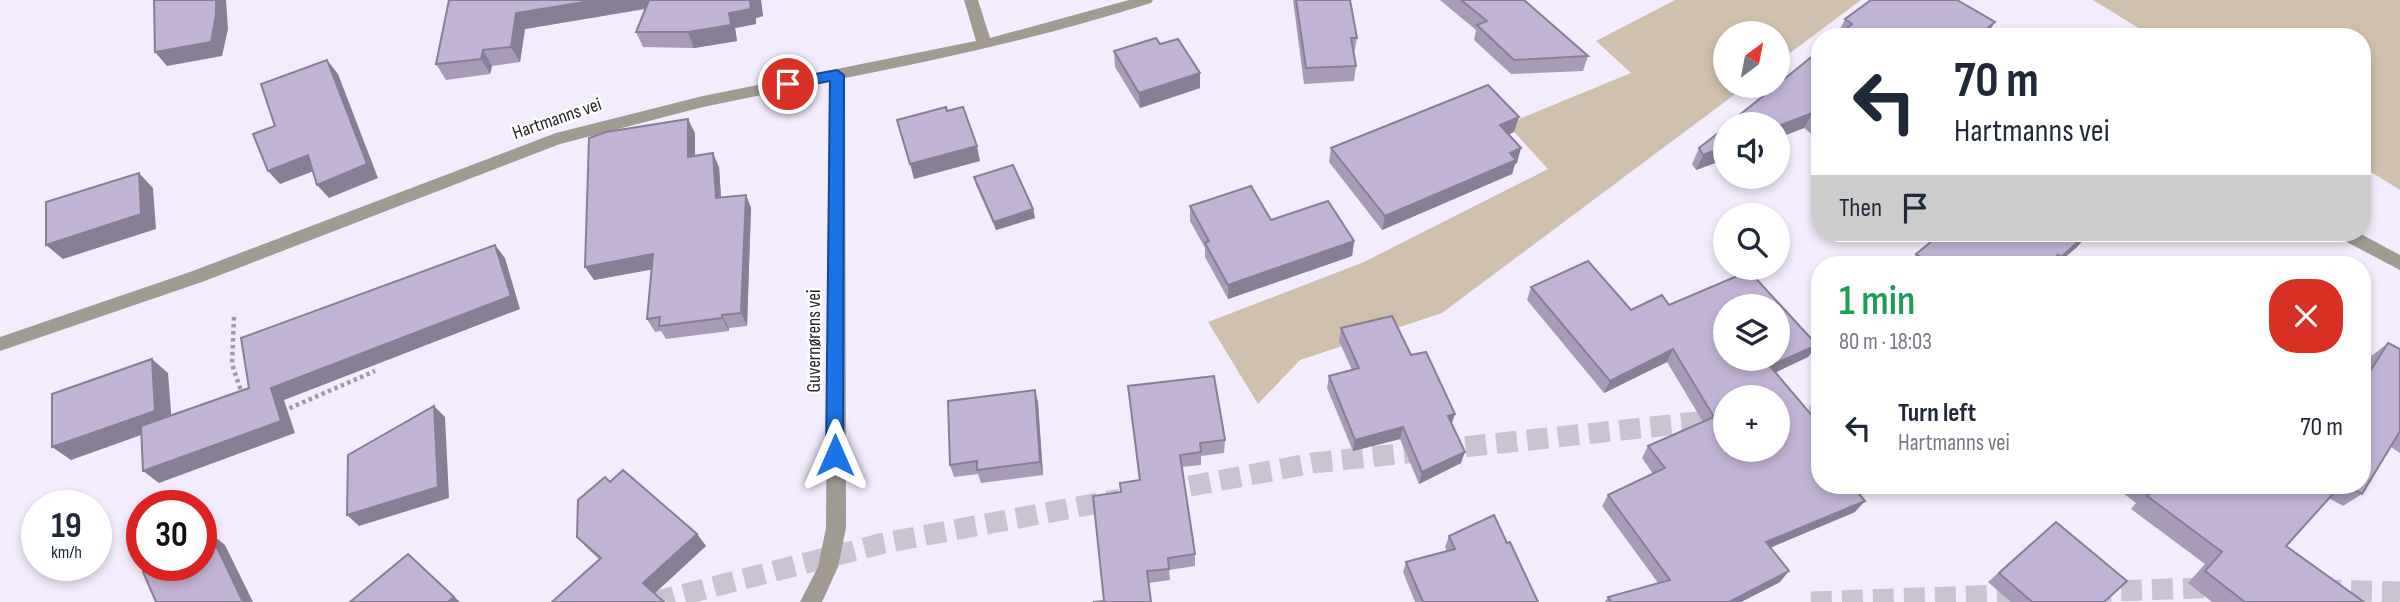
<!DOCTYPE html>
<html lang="en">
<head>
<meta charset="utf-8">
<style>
	body { margin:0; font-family:"Sofia Sans Condensed",sans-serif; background:#f2f2f3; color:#1f2937; height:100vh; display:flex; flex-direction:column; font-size:26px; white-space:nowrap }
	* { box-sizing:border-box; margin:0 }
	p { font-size:23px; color:#747a83 }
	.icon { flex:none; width:38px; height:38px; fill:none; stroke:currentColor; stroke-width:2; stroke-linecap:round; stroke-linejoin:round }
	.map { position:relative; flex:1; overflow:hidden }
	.panel { position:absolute; left:1811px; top:256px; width:560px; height:238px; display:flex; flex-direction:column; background:#fff; border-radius:28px; box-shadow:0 4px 10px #0003 }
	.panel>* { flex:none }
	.top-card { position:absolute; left:1811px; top:28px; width:560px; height:214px; border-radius:28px; box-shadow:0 4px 10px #0003; background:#fff; color:#1f2937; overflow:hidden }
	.needle { width:46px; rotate:32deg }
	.tools { position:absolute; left:1713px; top:21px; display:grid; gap:14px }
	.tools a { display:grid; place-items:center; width:77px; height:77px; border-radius:50%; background:#fff; box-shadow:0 4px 10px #0003; font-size:35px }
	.speed { position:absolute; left:21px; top:490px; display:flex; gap:14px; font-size:35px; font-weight:700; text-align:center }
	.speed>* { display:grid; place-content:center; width:91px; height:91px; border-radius:50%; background:#fff; box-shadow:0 4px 10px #0003; line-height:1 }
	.speed small { font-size:18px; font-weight:400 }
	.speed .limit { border:10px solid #d22; background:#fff; color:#111 }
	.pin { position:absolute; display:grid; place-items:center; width:60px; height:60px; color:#fff; margin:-30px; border:4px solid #fff; border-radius:50%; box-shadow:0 2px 7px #0007 }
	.me { position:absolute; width:77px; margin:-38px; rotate:0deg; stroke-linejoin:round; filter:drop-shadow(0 0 5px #0008) }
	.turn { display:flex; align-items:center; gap:24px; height:147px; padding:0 28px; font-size:32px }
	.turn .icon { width:91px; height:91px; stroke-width:2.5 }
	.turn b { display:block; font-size:49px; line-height:60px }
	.then { display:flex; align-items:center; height:66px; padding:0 28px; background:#0003; gap:14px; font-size:26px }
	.round { display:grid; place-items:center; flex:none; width:74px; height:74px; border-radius:28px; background:#f2f2f3 }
	.summary { display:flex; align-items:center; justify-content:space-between; height:119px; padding:0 28px }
	h1 { font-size:42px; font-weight:600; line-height:52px; color:#1e9e55 }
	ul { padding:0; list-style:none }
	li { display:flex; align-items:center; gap:21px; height:105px; padding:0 28px }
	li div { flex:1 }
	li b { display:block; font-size:26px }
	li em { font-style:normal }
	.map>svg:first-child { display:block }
</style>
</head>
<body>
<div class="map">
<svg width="2400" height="602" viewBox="0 0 2400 602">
	<rect width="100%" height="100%" fill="#f3ecfc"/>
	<g fill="#cfc0ad">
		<polygon points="1675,0 1861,0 1778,62 1778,33 1726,33 1726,86 1746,86 1442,313 1300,360 1258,404 1208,322 1364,262 1548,169 1507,124 1631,73 1596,41"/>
		<polygon points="2093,0 2400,0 2400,190 2363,167 2362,37 2153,37"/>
	</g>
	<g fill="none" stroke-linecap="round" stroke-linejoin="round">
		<g stroke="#cac4d2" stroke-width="21" stroke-dasharray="21 10" stroke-linecap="butt">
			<polyline points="1778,417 1820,416"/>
			<polyline points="1159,492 1313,463 1726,419"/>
			<polyline points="2320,590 2400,592"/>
			<polyline points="2090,592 2222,587"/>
			<polyline points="654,602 884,543 1120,499"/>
			<polyline points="1811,602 2029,594"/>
		</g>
		<g stroke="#a09aa7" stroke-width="4.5" stroke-dasharray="3.5 3.5" stroke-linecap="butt">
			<polyline points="234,317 232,364 242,394"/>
			<polyline points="283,411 375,371"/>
		</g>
		<g fill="#a09a93" fill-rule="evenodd">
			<path d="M964 0H978L990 38 1129 0H1153L1151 3C1050 35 948 58 845 78L846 528 838 567 822 602H800L818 567 826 528 829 81 703 107 560 144 202 282 0 351V337L190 272 556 133 703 96 976 41Z"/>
			<polygon points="2337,233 2359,233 2400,255 2400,270 2339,238"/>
		</g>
	</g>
	<g fill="#a79bb8">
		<polygon points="449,0 761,0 763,16 756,18 756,24 735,28 737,41 694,48 643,47 636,32 646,9 525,29 520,62 492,66 490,74 446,80 436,64"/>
		<polygon points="1293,0 1350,0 1357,38 1354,54 1356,66 1354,81 1304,84"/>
		<polygon points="1440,0 1524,0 1588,56 1583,71 1511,74 1474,40 1476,30"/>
		<polygon points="1845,19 1995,22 1985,37 1836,37 1838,35 1837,35"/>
		<polygon points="1160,44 1200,88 1140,108 1115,67 1114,51"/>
		<polygon points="1820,50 1820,131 1814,136 1804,128 1778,138 1778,124"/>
		<polygon points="1726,127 1726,159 1696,170 1692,164 1699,148"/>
		<polygon points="1514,132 1508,135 1517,163 1515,164 1512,174 1382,230 1329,162 1331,148"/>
		<polygon points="695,133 695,156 719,167 721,197 746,195 751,208 747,326 729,328 729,331 666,339 661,331 655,332 647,319 652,269 594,280"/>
		<polygon points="974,177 1033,209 1035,218 996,230 976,185"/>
		<polygon points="1190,206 1271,220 1354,241 1352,256 1228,299 1205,257 1205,248 1190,221"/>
		<polygon points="2077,247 2057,264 1909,264 1916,254"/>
		<polygon points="1531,287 1631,310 1669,305 1817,345 1808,357 1775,372 1855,512 1770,548 1780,582 1741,602 1605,602 1608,597 1658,583 1602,506 1608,495 1653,474 1642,458 1648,446 1703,422 1667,362 1604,393 1527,300"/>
		<polygon points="1341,328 1411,355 1452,423 1461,463 1419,484 1400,439 1353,451 1327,388 1329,376 1352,370 1339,341"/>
		<polygon points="2388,343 2400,349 2400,453 2391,447 2362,494 2343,506 2329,498 2286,546 2364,602 2212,602 2188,583 2205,564 2131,509 2136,503 2115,487 2116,485 2232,485 2235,487 2236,485 2362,485 2362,368 2370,357"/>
		<polygon points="1128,386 1225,440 1224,453 1201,456 1201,465 1181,467 1195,554 1195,566 1169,570 1170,580 1149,583 1121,492 1139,480"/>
		<polygon points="1035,390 1038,403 1043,475 981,483 978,474 954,477 950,465"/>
		<polygon points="610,482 697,534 706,546 654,593 600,560 588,549 577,537"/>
		<polygon points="2056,522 2104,602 2011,602 1988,582"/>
		<polygon points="1449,536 1507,543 1538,602 1415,602 1403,572 1406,562 1447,551 1445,547"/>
	</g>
	<g fill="#887e96">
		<polygon points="216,0 226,0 228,29 222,56 167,66 155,52"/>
		<polygon points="597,0 657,0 660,6 525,29 520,62 511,47 516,13"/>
		<polygon points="757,0 761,0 763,16 756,18 756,24 735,28 737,41 694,48 688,32 750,2"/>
		<polygon points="1995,22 1985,37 1976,37"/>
		<polygon points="483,50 492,66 490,74 481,59"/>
		<polygon points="327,60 338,74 378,178 329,198 317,185"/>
		<polygon points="1200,73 1200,88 1140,108 1139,93"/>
		<polygon points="1812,113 1804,128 1778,138 1778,126"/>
		<polygon points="1519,117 1514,132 1496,140 1500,125"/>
		<polygon points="688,119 695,133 695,171 688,157"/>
		<polygon points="1820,125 1820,131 1814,136"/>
		<polygon points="977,146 980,161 914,179 910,164"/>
		<polygon points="1726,146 1726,159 1696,170 1703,155"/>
		<polygon points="1521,148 1517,163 1515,164 1512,174 1382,230 1385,216 1510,153"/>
		<polygon points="713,153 719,167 722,212 716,198"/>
		<polygon points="308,155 319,169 280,184 268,171"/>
		<polygon points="139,173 153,188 156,229 63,259 46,245"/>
		<polygon points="746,195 751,208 747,326 741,313"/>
		<polygon points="1033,209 1035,218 996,230 994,222"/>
		<polygon points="2088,233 2090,233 2077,247 2057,264 2054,264 2061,257"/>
		<polygon points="1354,241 1352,256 1228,299 1228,285"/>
		<polygon points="495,245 505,258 520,309 284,400 295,433 159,483 143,471 271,388"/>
		<polygon points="653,254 660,268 594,280 585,267"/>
		<polygon points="722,315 729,328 729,331 722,318"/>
		<polygon points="1817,345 1808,357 1762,379 1770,366"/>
		<polygon points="1673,349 1667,362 1604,393 1610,381"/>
		<polygon points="152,359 168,373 172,424 71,460 52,447"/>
		<polygon points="1035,390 1038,403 1043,475 1040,462"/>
		<polygon points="434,406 445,417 449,498 359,526 347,515"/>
		<polygon points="1455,414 1451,426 1448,416"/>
		<polygon points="1403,427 1400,439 1353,451 1355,440"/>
		<polygon points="1465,452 1461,463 1419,484 1422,472"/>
		<polygon points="1865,501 1855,512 1757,553 1766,542"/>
		<polygon points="210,533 225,545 253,602 243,602"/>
		<polygon points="697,534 706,546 653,595 643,583"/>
		<polygon points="408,554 460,602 448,602"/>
		<polygon points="1789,571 1780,582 1741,602 1729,602"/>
	</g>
	<g fill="#c2b4d6" stroke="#887e96" stroke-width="2" fill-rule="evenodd">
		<polygon points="154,0 216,0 216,15 211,42 155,52"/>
		<polygon points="449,0 597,0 516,13 511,47 483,50 481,59 436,64"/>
		<polygon points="649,0 757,0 757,1 750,2 751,9 729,13 731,25 688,32 636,32"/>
		<polygon points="1296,0 1350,0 1357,38 1351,38 1356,66 1306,68"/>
		<polygon points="1461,0 1524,0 1588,56 1514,60 1477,25 1487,21"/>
		<polygon points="1871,0 1957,0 1995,22 1976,37 1836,37 1852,24 1845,19"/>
		<polygon points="1156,38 1160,44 1178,39 1200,73 1139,93 1114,51"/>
		<polygon points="1820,50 1820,118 1812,113 1778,126 1778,124 1728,124 1776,86 1778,86 1778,84"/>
		<polygon points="327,60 367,164 317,185 308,155 268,171 253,134 275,126 261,84"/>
		<polygon points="1488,85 1519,117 1500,125 1521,148 1510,153 1516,160 1385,216 1331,148"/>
		<polygon points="946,107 947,111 963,107 977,146 910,164 897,120"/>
		<polygon points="688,119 688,157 713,153 716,198 746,195 741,313 722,315 722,318 659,326 660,317 647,319 653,254 585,267 589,138 606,132"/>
		<polygon points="1726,127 1726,146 1703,155 1699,148"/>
		<polygon points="1013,165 1033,209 994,222 974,177"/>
		<polygon points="139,173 141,214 46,245 46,202"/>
		<polygon points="1251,186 1271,220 1328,201 1354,241 1228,285 1205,243 1209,241 1190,206"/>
		<polygon points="1942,233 2088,233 2061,257 2058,255 2047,264 1930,264 1916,254"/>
		<polygon points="495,245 511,296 271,388 281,421 143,471 141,426 249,388 241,338"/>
		<path d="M1588 261 1631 310 1662 295 1669 305 1749 271 1817 345 1770 366 1820 425V485H1852L1865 501 1766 542 1789 571 1729 602H1611L1608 597 1670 580 1608 495 1665 468 1648 446 1714 417 1673 349 1610 381 1531 287ZM1726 306H1778V359H1726ZM1726 397H1778V450H1726Z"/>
		<polygon points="1392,316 1411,355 1426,352 1455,414 1448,416 1465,452 1422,472 1403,427 1355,440 1329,376 1359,368 1341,328"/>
		<polygon points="2388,343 2400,349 2400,431 2362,494 2347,485 2362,485 2362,384"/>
		<polygon points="152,359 155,411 52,447 52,394"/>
		<polygon points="1214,376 1225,440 1200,443 1201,452 1180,455 1195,554 1168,558 1169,569 1147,571 1151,602 1093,602 1104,601 1093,496 1121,492 1120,483 1140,480 1128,386"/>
		<polygon points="1035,390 1040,462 977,470 977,461 950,465 948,401"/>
		<polygon points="434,406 438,487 347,515 348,455"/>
		<polygon points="623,470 697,534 643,583 664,602 552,602 601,558 577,537 578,500 605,477 610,482"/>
		<polygon points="2144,485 2232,485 2241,491 2245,485 2341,485 2286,546 2364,602 2245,602 2205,571 2222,552 2147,496 2152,491"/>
		<polygon points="1494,515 1507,543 1510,542 1538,602 1423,602 1406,562 1455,549 1449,536"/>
		<polygon points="2056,522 2127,581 2104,602 2032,602 1999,573"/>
		<polygon points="210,533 243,602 156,602 143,572 154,565 201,565 201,538"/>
		<polygon points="408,554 454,597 448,602 350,602"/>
	</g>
	<polygon fill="#1a73e8" stroke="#114b97" stroke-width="2" points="837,70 844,75 843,455 841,460 835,463 829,460 826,455 830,81 788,89 781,84 788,79"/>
	<g text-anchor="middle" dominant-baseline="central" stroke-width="5" stroke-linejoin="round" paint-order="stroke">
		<g font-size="19" fill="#27242b" stroke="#fff">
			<text transform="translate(557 119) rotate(-19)">Hartmanns vei</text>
			<text transform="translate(814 341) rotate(-90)">Guvernørens vei</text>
		</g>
	</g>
</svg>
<div class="tools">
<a><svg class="needle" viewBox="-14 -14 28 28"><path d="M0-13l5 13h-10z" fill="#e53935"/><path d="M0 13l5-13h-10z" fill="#747a83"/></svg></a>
<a><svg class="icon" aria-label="sound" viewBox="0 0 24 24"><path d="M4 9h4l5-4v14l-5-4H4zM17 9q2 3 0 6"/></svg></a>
<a><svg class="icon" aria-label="search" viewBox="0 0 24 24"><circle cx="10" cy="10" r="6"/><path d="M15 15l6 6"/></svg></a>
<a><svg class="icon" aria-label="layers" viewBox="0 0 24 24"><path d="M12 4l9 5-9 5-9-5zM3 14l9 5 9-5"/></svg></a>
<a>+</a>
</div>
<div class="speed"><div>19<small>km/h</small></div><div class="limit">30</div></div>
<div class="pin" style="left:788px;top:84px;background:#d93025"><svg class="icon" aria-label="arrive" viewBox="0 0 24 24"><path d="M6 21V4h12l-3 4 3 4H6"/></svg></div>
<svg class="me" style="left:835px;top:455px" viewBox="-20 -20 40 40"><path d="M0-17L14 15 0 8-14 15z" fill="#1a73e8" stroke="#fff" stroke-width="4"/></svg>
<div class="top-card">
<div class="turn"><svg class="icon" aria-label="left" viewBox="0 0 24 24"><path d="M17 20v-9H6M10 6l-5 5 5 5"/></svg><div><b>70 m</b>Hartmanns vei</div></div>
<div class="then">Then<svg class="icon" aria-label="arrive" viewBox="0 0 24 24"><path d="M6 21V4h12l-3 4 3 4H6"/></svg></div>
</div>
<section class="panel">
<div class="summary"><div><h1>1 min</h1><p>80 m · 18:03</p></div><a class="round" style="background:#d93025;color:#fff"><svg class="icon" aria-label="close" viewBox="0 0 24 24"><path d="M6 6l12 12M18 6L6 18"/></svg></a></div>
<ul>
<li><svg class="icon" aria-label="left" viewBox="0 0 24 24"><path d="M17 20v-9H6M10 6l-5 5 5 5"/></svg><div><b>Turn left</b><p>Hartmanns vei</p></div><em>70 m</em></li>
</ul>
</section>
</div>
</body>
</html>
